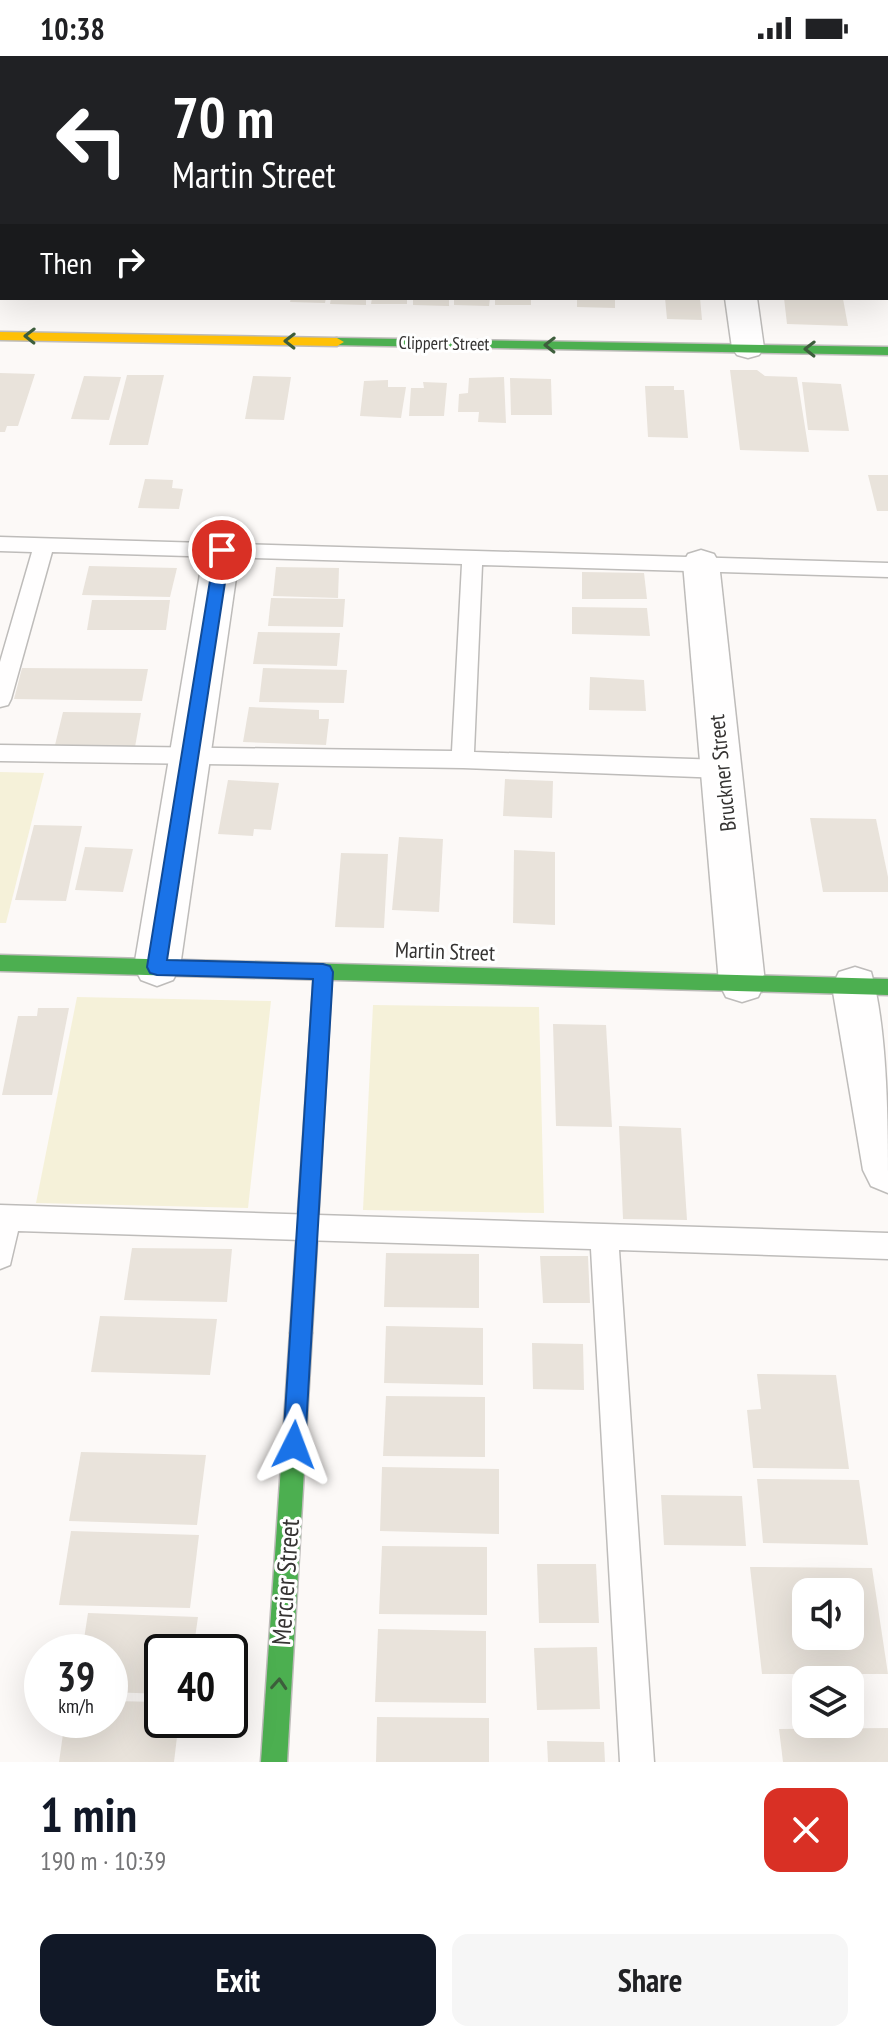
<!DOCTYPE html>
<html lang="en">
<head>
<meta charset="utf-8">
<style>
	body { margin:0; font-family:"PT Sans Narrow",sans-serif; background:#f6f6f6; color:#202124; height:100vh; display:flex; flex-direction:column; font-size:30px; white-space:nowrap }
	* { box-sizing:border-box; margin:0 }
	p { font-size:26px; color:#757577 }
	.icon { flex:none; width:44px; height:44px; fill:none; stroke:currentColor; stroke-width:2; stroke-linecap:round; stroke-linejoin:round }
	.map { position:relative; height:1706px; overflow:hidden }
	.sheet { display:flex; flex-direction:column; background:#fff; flex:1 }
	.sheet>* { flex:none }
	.top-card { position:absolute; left:0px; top:0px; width:888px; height:244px; box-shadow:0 8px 32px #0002; background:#202124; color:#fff; overflow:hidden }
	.buttons { position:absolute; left:792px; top:1522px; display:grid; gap:16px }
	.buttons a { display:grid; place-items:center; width:72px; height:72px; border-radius:16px; background:#fff; box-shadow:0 8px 32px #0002; font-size:40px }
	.speed { position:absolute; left:24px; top:1578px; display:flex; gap:16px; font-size:40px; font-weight:700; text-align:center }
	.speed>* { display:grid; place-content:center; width:104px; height:104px; border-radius:50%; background:#fff; box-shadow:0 8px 32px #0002; line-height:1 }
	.speed small { font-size:20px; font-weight:400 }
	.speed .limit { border:4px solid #111; border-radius:12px; background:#fff; color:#111 }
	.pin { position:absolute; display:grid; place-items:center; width:68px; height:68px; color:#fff; margin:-34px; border:4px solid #fff; border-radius:50%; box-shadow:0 2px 8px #0007 }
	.me { position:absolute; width:88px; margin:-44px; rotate:3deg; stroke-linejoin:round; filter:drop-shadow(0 0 6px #0008) }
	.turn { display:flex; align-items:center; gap:28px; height:168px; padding:0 40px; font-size:36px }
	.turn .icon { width:104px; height:104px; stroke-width:2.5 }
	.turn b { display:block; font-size:56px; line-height:68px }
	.then { display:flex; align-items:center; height:76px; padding:0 40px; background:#0003; gap:16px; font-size:30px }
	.round { display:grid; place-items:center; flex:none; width:84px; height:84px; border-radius:16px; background:#f6f6f6 }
	.headline { display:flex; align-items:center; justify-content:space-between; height:136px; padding:0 40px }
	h1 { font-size:48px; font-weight:700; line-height:60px; color:#111827 }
	.button { display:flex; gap:16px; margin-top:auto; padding:16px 40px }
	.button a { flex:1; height:92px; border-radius:16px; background:#111827; color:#fff; font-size:32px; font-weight:700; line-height:92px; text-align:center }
	.button a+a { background:#f6f6f6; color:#202124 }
	.status { display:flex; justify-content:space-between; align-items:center; height:56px; padding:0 40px; background:#fff; direction:ltr }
	.status svg { height:22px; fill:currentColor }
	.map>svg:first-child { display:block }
</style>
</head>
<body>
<div class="status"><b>10:38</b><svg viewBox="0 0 49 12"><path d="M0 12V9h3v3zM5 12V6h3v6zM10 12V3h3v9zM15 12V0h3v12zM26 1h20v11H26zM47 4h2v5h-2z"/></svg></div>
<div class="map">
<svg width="888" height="1706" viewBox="0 0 888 1706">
	<rect width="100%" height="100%" fill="#fcf9f7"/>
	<g fill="#f5f1d9">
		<polygon points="0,716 44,717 6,867 0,867"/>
		<polygon points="77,941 271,945 248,1152 36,1147"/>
		<polygon points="373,949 539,951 544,1157 363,1154"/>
	</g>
	<g fill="#e9e3db" fill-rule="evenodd">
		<polygon points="291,242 326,242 325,247 290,246"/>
		<polygon points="331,242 366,242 366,249 330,248"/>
		<polygon points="372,242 407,242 407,248 371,248"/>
		<polygon points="413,242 449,242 449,250 413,249"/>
		<polygon points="454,242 490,242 489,250 454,249"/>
		<rect x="495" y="242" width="36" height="7"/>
		<polygon points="577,242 615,242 615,252 577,251"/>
		<polygon points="665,242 700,242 702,264 667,263"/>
		<polygon points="784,242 843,243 848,270 787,268"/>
		<polygon points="730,314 757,314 765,320 797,321 809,396 740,394"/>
		<polygon points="0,317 35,318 18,370 7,370 5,376 0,376"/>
		<polygon points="127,319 164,319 148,389 109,389"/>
		<polygon points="84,320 121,321 109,364 71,363"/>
		<polygon points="253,320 291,321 284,364 245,363"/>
		<polygon points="504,321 506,367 478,366 479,356 458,356 459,338 468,337 469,322"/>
		<polygon points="510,322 551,323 552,359 511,359"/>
		<polygon points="388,324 388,331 406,331 401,362 360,360 364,325"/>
		<polygon points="423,326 447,327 444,360 409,360 411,332 424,332"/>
		<polygon points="802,326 841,328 849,375 808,374"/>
		<polygon points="645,330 674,330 674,334 684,334 688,382 648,381"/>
		<polygon points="868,419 888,419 888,455 877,455"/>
		<polygon points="145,423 173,424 172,432 183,433 179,453 138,452"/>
		<polygon points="89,510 177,512 170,541 82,539"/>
		<polygon points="276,511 339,512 338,542 273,540"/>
		<polygon points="582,516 644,517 647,543 582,543"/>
		<polygon points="271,542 345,543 343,571 268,570"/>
		<polygon points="92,544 170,544 166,574 87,574"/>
		<polygon points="572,551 647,552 650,580 572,578"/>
		<polygon points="258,576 340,577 337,610 253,608"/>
		<polygon points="22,612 148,613 142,645 14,643"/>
		<polygon points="263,612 347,614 344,647 259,646"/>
		<polygon points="590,621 644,624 646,655 589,654"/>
		<polygon points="249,651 319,654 319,663 329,663 326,689 243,686"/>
		<polygon points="63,656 141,657 135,691 55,689"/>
		<polygon points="505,723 553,725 552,762 503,760"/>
		<polygon points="228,724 279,727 271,774 254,773 253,780 218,778"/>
		<polygon points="810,762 876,763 888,821 888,836 823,836"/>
		<polygon points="34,769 82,770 66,845 15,844"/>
		<polygon points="399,781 443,783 439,856 392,854"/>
		<polygon points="85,791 133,793 123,836 75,834"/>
		<polygon points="514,794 555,796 555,869 513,867"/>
		<polygon points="341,797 388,798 384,872 335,871"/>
		<polygon points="38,952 69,952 52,1039 2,1039 18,960 37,960"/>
		<polygon points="553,968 606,969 612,1071 556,1070"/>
		<polygon points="619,1070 681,1072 687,1164 623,1163"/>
		<polygon points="132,1192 232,1193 227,1246 124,1244"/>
		<polygon points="386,1197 479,1198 479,1252 384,1251"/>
		<polygon points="540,1200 588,1200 590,1247 543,1247"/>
		<polygon points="100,1260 217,1263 210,1319 91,1316"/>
		<polygon points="386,1270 483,1272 483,1329 384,1327"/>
		<polygon points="532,1287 583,1288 584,1334 533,1333"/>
		<polygon points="757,1318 836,1319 849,1413 753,1412 747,1354 761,1353"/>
		<polygon points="386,1340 485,1341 485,1401 383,1400"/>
		<polygon points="81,1396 206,1399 197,1469 69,1465"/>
		<polygon points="382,1411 499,1413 499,1478 380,1475"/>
		<polygon points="757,1423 859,1424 868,1489 763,1487"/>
		<polygon points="661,1439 742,1440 746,1490 664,1489"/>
		<polygon points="71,1475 199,1479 190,1552 59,1549"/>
		<polygon points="382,1490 487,1491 487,1559 379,1558"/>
		<polygon points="537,1508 596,1508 599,1567 539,1567"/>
		<path d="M750 1511 872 1512 888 1618H762ZM806 1536H850V1580H806Z"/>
		<polygon points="88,1557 198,1561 193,1596 162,1596 162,1638 110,1636 110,1596 82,1596"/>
		<polygon points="378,1573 486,1575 486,1647 375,1646"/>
		<polygon points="597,1591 600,1653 537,1654 534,1592"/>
		<polygon points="110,1645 162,1646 162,1664 179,1664 174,1706 59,1706 65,1664 110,1664"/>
		<polygon points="377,1661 489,1662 489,1706 376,1706"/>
		<polygon points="888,1672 888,1706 783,1706 779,1673"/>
		<polygon points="547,1685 604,1686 605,1706 548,1706"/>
	</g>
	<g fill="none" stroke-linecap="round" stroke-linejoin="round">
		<defs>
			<g id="lane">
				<polygon points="868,0 882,0 883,2 869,2"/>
				<rect x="0" y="133" width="2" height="10"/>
				<rect x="886" y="148" width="2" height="10"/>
				<polygon points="0,481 888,507 888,521 482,509 474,696 723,704 731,707 734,713 731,719 723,722 463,712 0,705 0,689 452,695 462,508 52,496 11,643 8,649 0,651 0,606 32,496 0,495"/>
				<polygon points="0,1149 888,1177 888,1203 619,1194 654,1706 620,1706 591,1193 18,1175 10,1209 0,1213"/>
			</g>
			<g id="street">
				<rect x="691" y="0" width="26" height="2"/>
				<rect x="0" y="11" width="2" height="16"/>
				<rect x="886" y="23" width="2" height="16"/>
				<polygon points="725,242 757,242 764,292 759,299 748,302 737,299 732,292"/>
				<polygon points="222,482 235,485 240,494 180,911 173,924 157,930 141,924 134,911 204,494 209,485"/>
				<polygon points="701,494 714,498 719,507 765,927 758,941 742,946 726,941 719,927 683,507 688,498"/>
				<path d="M855 911 871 916C888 973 888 1073 888 1137L871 1130 863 1114 832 930 839 916Z"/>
			</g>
			<g id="fast">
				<polygon points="337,282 888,291 888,299 332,289 332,283"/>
				<polygon points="0,899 888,923 888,939 0,915"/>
				<polygon points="301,1266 309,1269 312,1277 287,1706 261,1706 290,1277 293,1269"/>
			</g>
			<g id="slow">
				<polygon points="0,276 337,282 344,286 337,290 0,284"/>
				<polygon points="323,908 330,910 332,916 312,1277 309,1285 301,1288 293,1285 290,1277 314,916 316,910"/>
			</g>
		</defs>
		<use href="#lane" stroke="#bebcba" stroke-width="3"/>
		<use href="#street" stroke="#bebcba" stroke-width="3"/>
		<use href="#fast" stroke="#bebcba" stroke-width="3"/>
		<use href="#slow" stroke="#bebcba" stroke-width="3"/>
		<use href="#lane" fill="#fffefe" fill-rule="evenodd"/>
		<use href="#street" fill="#fffefe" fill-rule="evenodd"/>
		<use href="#fast" fill="#4caf50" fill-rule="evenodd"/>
		<use href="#slow" fill="#ffc107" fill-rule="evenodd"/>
	</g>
	<defs><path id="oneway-chevron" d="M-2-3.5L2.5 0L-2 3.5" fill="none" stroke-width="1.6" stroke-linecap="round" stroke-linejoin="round" transform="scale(2)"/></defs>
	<g stroke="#3d5e3c">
		<use href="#oneway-chevron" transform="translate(30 280) rotate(-179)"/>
		<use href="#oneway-chevron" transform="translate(290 285) rotate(-179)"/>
		<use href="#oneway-chevron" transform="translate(550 289) rotate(-179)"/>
		<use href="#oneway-chevron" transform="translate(810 293) rotate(-179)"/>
		<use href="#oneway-chevron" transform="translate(279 1628) rotate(-86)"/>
	</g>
	<polygon fill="#1a73e8" stroke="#114b97" stroke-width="2" points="222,489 230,494 167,904 323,908 330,910 333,916 305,1389 302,1397 294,1400 286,1397 283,1389 313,923 157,919 150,917 147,911 215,494"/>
	<g text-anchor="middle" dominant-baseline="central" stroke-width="6" stroke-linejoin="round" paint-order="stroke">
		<g font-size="18" fill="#353332" stroke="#fff">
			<text transform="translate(444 287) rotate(1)">Clippert Street</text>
		</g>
		<g font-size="22" fill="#353332" stroke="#fff">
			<text transform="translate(722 717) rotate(-96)">Bruckner Street</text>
			<text transform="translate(445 895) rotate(2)">Martin Street</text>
		</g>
		<g font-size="26" fill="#353332" stroke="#fff">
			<text transform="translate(285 1526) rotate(-86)">Mercier Street</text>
		</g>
	</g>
</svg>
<div class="buttons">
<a><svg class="icon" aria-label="sound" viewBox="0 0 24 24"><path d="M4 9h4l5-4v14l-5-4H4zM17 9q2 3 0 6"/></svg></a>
<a><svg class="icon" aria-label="layers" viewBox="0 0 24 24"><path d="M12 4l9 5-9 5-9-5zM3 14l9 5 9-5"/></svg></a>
</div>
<div class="speed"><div>39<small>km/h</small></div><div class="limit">40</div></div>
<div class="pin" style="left:222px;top:494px;background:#d93025"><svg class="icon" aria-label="arrive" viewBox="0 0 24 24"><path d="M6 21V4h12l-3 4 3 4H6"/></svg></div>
<svg class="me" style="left:294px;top:1389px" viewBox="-20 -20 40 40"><path d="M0-17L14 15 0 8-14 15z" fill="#1a73e8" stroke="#fff" stroke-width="4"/></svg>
<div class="top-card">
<div class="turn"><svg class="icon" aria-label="left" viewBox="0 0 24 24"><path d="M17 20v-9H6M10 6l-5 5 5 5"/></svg><div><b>70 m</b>Martin Street</div></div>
<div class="then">Then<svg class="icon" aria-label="right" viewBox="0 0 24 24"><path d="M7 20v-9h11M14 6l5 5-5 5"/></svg></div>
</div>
</div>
<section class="sheet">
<div class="headline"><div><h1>1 min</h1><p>190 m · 10:39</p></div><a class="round" style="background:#d93025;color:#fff"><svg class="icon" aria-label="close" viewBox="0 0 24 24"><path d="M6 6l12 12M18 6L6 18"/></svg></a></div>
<div class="button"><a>Exit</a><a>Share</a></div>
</section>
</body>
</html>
